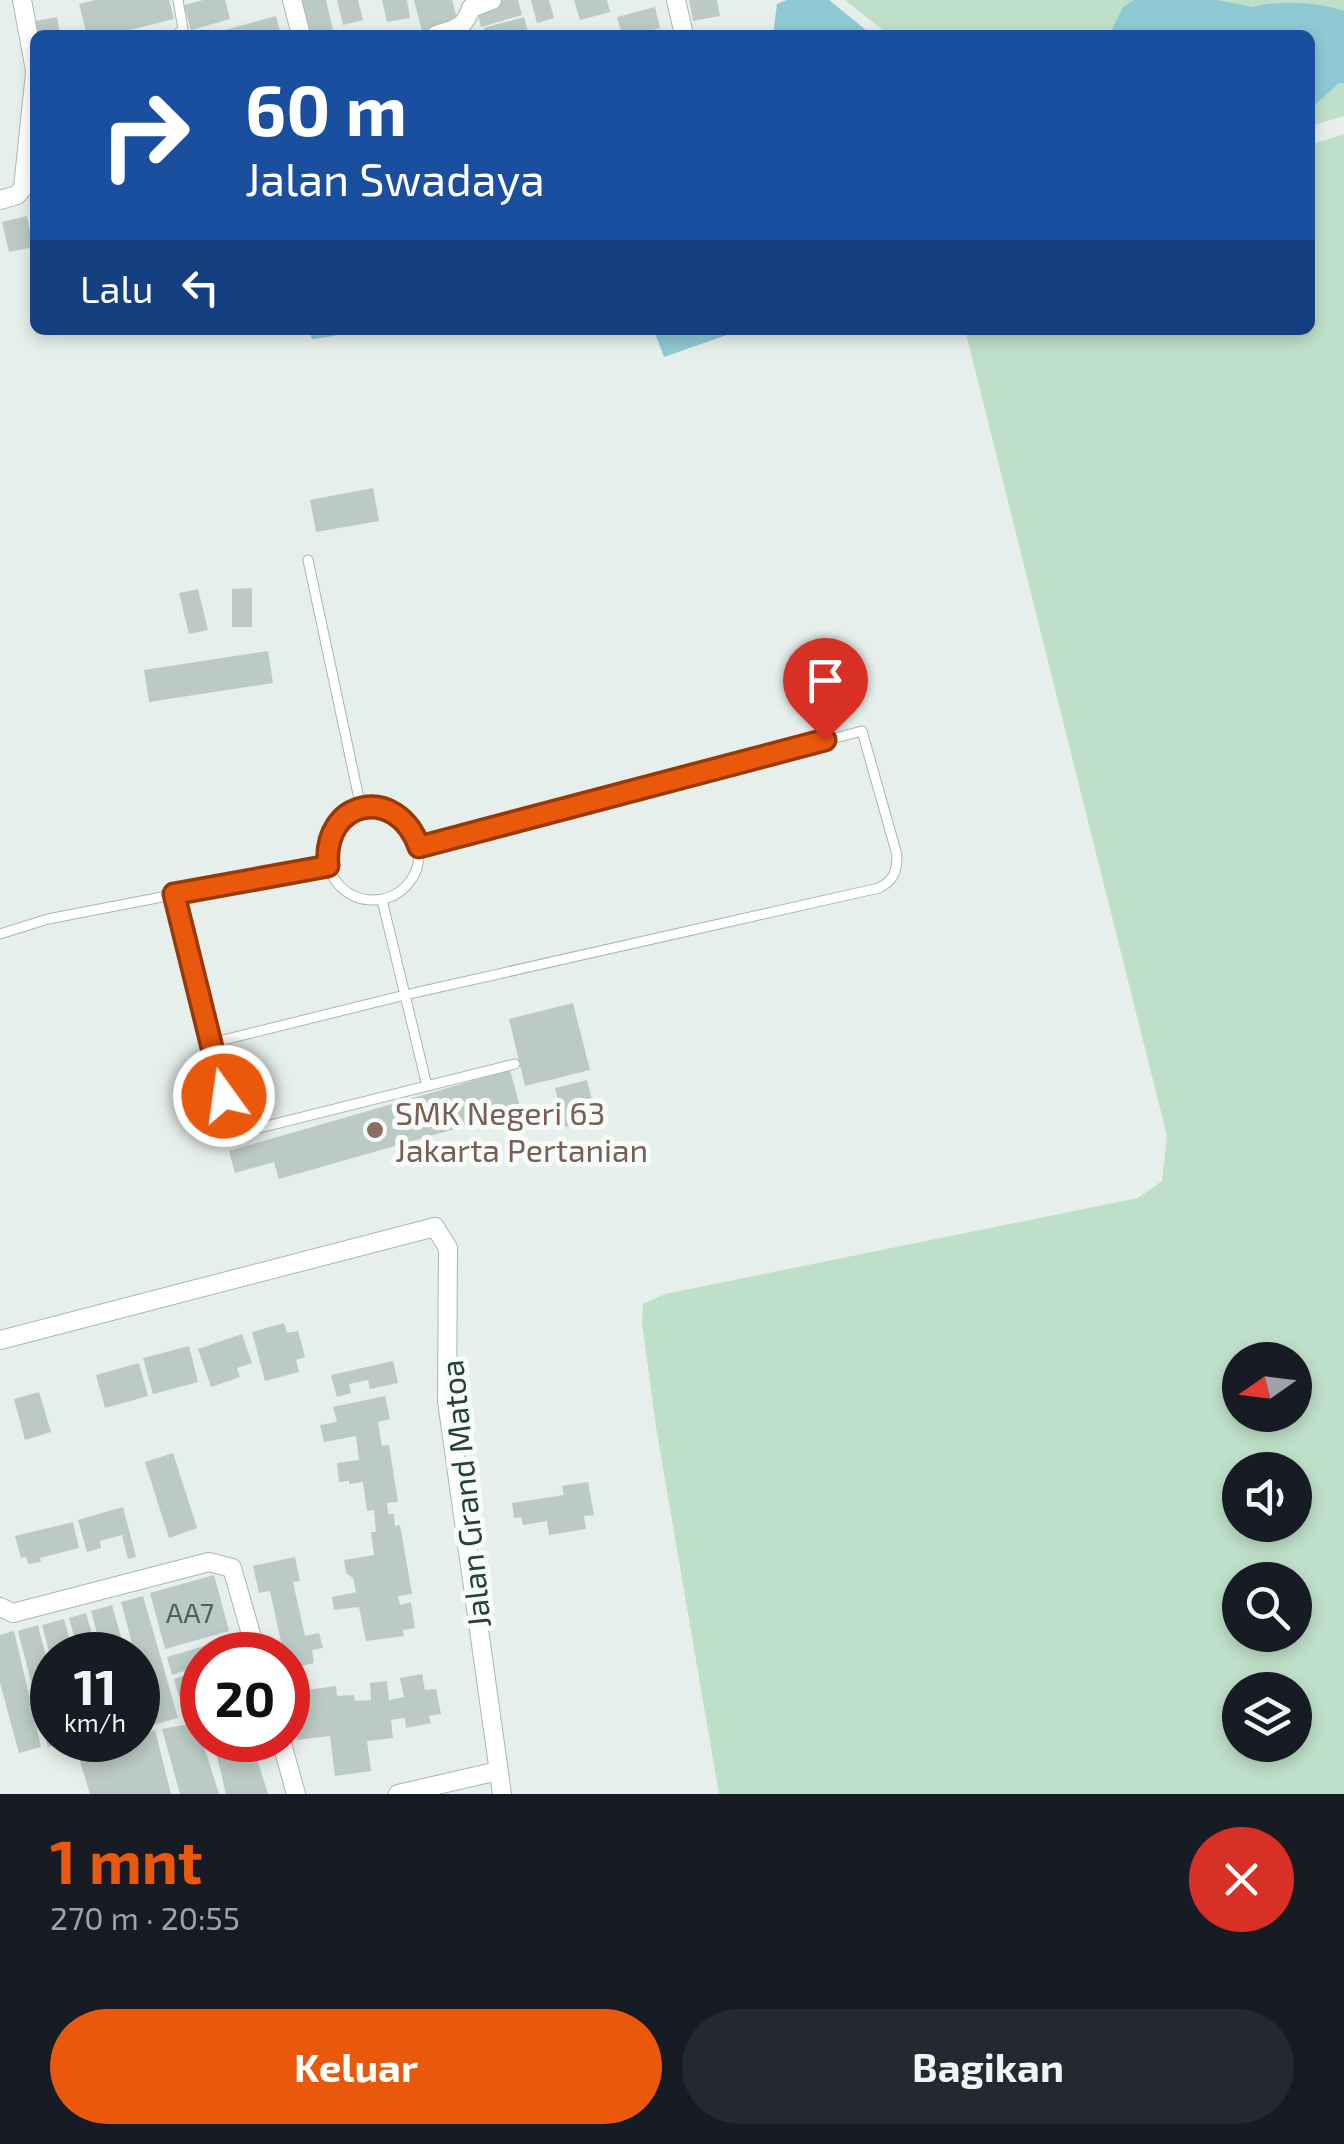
<!DOCTYPE html>
<html lang="id">
<head>
<meta charset="utf-8">
<style>
	body { margin:0; font-family:"Exo 2",sans-serif; background:#242831; color:#f1f3f6; height:100vh; display:flex; flex-direction:column; font-size:38px; white-space:nowrap }
	* { box-sizing:border-box; margin:0 }
	p { font-size:32px; color:#9ea1a6 }
	.icon { flex:none; width:55px; height:55px; fill:none; stroke:currentColor; stroke-width:2; stroke-linecap:round; stroke-linejoin:round }
	.map { position:relative; height:1794px; overflow:hidden }
	.panel { display:flex; flex-direction:column; background:#171b24; flex:1 }
	.panel>* { flex:none }
	.hud { position:absolute; left:30px; top:30px; width:1285px; height:305px; border-radius:15px; box-shadow:0 5px 15px #0003; background:#1a4fa0; color:#fff; overflow:hidden }
	.needle { width:65px; rotate:256deg }
	.buttons { position:absolute; left:1222px; top:1342px; display:grid; gap:20px }
	.buttons a { display:grid; place-items:center; width:90px; height:90px; border-radius:50%; background:#171b24; box-shadow:0 5px 15px #0003; font-size:50px }
	.speed { position:absolute; left:30px; top:1632px; display:flex; gap:20px; font-size:50px; font-weight:700; text-align:center }
	.speed>* { display:grid; place-content:center; width:130px; height:130px; border-radius:50%; background:#171b24; box-shadow:0 5px 15px #0003; line-height:1 }
	.speed small { font-size:25px; font-weight:400 }
	.speed .limit { border:15px solid #d22; background:#fff; color:#111 }
	.pin { position:absolute; display:grid; place-items:center; width:85px; height:85px; color:#fff; margin:-102px -42px; border-radius:50% 50% 50% 0; rotate:-45deg; box-shadow:0 0 10px #0007 }
	.pin .icon { rotate:45deg }
	.me { position:absolute; width:110px; margin:-55px; rotate:346deg; stroke-linejoin:round; filter:drop-shadow(0 0 8px #0008) }
	.turn { display:flex; align-items:center; gap:35px; height:210px; padding:0 50px; font-size:45px }
	.turn .icon { width:130px; height:130px; stroke-width:2.5 }
	.turn b { display:block; font-size:70px; line-height:85px }
	.then { display:flex; align-items:center; height:95px; padding:0 50px; background:#0003; gap:20px; font-size:38px }
	.round { display:grid; place-items:center; flex:none; width:105px; height:105px; border-radius:52px; background:#242831 }
	.headline { display:flex; align-items:center; justify-content:space-between; height:170px; padding:0 50px }
	h1 { font-size:60px; font-weight:700; line-height:75px; color:#ea580c }
	.button { display:flex; gap:20px; margin-top:auto; padding:20px 50px }
	.button a { flex:1; height:115px; border-radius:60px; background:#ea580c; color:#fff; font-size:40px; font-weight:700; line-height:115px; text-align:center }
	.button a+a { background:#242831; color:#f1f3f6 }
	.map>svg:first-child { display:block }
</style>
</head>
<body>
<div class="map">
<svg width="1344" height="1794" viewBox="0 0 1344 1794">
	<rect width="100%" height="100%" fill="#e6efeb"/>
	<g fill="#bfe0c8" fill-rule="evenodd">
		<polygon points="845,0 1344,0 1344,116 1310,126 1310,35 889,35"/>
		<path d="M1344 134V1794H719L656 1427 642 1323 643 1304 665 1294 1138 1198 1162 1181 1167 1136 965 330H1310V145ZM1240 1360H1295V1415H1240ZM1240 1470H1295V1525H1240ZM1240 1580H1295V1635H1240ZM1240 1690H1295V1745H1240Z"/>
	</g>
	<g fill="#8ec9d4">
		<polygon points="787,0 829,0 872,35 773,35 777,4"/>
		<path d="M1134 0H1217L1253 7C1278 0 1318 2 1344 11V83H1339L1314 106 1310 107V35H1109L1123 7Z"/>
		<polygon points="654,330 741,330 664,357"/>
	</g>
	<g fill="none" stroke-linecap="round" stroke-linejoin="round">
		<polyline stroke="#8ec9d4" stroke-width="6" points="314,336 350,330"/>
	</g>
	<g fill="#bbcac4">
		<polygon points="96,0 169,0 174,19 110,35 87,35 79,4"/>
		<polygon points="203,0 225,0 230,19 191,30 184,5"/>
		<polygon points="295,0 326,0 334,34 304,35"/>
		<polygon points="337,0 358,0 363,20 343,25"/>
		<polygon points="382,0 407,0 410,18 387,22"/>
		<polygon points="414,0 452,0 458,22 422,31"/>
		<polygon points="504,0 518,0 522,15 481,27 476,7"/>
		<polygon points="531,0 549,0 554,18 537,23"/>
		<polygon points="574,0 607,0 610,12 580,20"/>
		<polygon points="689,0 717,0 720,16 693,21"/>
		<polygon points="655,7 660,28 636,35 622,35 617,17"/>
		<polygon points="276,16 281,35 222,35 221,31"/>
		<polygon points="57,17 60,35 32,35 30,22"/>
		<polygon points="524,17 529,35 486,35 484,28"/>
		<polygon points="27,216 33,247 9,252 2,222"/>
		<polygon points="373,488 379,521 316,532 310,500"/>
		<polygon points="252,588 252,627 232,627 232,589"/>
		<polygon points="198,589 208,630 189,634 179,593"/>
		<polygon points="268,651 273,683 149,702 144,670"/>
		<polygon points="573,1003 590,1070 525,1086 509,1019"/>
		<polygon points="510,1070 521,1110 279,1179 274,1162 235,1173 229,1151"/>
		<polygon points="587,1080 597,1120 564,1127 555,1088"/>
		<polygon points="284,1323 287,1333 298,1331 305,1357 296,1360 299,1372 265,1381 252,1332"/>
		<polygon points="242,1334 252,1363 237,1368 240,1377 211,1387 198,1349"/>
		<polygon points="189,1346 198,1382 153,1394 143,1358"/>
		<polygon points="393,1361 398,1383 370,1389 368,1380 349,1384 351,1393 337,1397 331,1375"/>
		<polygon points="139,1363 148,1396 105,1408 96,1375"/>
		<polygon points="39,1392 51,1432 25,1440 14,1399"/>
		<polygon points="385,1396 390,1419 378,1422 382,1446 389,1445 398,1502 387,1503 388,1514 394,1514 395,1526 400,1525 412,1594 398,1596 400,1605 411,1602 415,1628 403,1630 404,1636 366,1641 359,1607 334,1610 332,1597 356,1592 353,1578 346,1573 344,1560 374,1555 371,1532 376,1532 374,1510 367,1511 363,1482 349,1484 349,1481 339,1482 337,1463 359,1460 356,1436 324,1442 320,1425 337,1422 333,1407"/>
		<polygon points="173,1453 197,1528 169,1538 145,1462"/>
		<polygon points="588,1482 594,1515 584,1516 586,1529 549,1535 547,1521 523,1525 521,1517 514,1518 512,1503 564,1495 562,1486"/>
		<polygon points="123,1507 136,1557 128,1559 122,1535 100,1541 101,1548 87,1552 78,1520"/>
		<polygon points="73,1522 79,1548 40,1558 41,1562 28,1564 26,1557 21,1558 15,1536"/>
		<polygon points="295,1557 300,1581 293,1582 305,1636 319,1633 323,1648 312,1650 314,1663 288,1669 288,1655 284,1655 270,1591 259,1593 253,1566"/>
		<polygon points="214,1575 229,1631 165,1649 150,1593"/>
		<polygon points="143,1596 178,1718 153,1725 138,1666 138,1655 135,1655 121,1602"/>
		<polygon points="112,1605 126,1655 103,1655 91,1611"/>
		<polygon points="86,1613 98,1655 79,1655 69,1618"/>
		<polygon points="64,1619 74,1655 50,1655 42,1625"/>
		<polygon points="38,1625 52,1680 52,1740 70,1741 48,1747 18,1631"/>
		<polygon points="14,1631 41,1747 19,1753 0,1683 0,1635"/>
		<polygon points="231,1638 236,1655 202,1655 202,1665 172,1675 167,1657"/>
		<polygon points="202,1670 202,1689 179,1697 174,1679"/>
		<polygon points="422,1674 425,1690 436,1689 441,1714 429,1716 431,1723 406,1728 405,1718 391,1720 393,1738 367,1741 371,1771 335,1776 330,1736 297,1740 293,1711 300,1710 298,1696 308,1695 307,1690 336,1686 337,1696 354,1695 355,1701 371,1700 370,1683 387,1681 389,1700 404,1697 400,1678"/>
		<polygon points="202,1695 202,1712 185,1717 181,1702"/>
		<polygon points="199,1722 202,1740 219,1794 180,1794 162,1729"/>
		<polygon points="155,1730 171,1794 90,1794 78,1755 124,1740 138,1740 138,1736"/>
		<polygon points="213,1740 251,1740 268,1794 226,1794"/>
	</g>
	<g fill="none" stroke-linecap="round" stroke-linejoin="round">
		<defs>
			<g id="service">
				<polyline points="177,35 183,29 178,0"/>
				<polyline points="308,560 361,808"/>
				<circle cx="373" cy="854" r="46"/>
				<polyline points="175,894 231,1123 237,1131 243,1132 515,1064"/>
				<polyline points="382,900 427,1086"/>
				<polyline points="0,934 48,919 328,865"/>
				<path d="M211 1043 405 995 879 888C894 880 897 872 897 855L862 731 419 847"/>
			</g>
			<g id="minor">
				<polyline points="22,0 35,70"/>
				<polyline points="292,0 301,35"/>
				<polyline points="676,0 684,35"/>
				<path d="M436 35C455 29 464 29 471 8L492 0"/>
				<polyline points="0,200 17,195 23,188 35,73"/>
				<polyline points="0,1340 435,1227 448,1248 447,1401 502,1794"/>
				<polyline points="0,1607 13,1613 209,1562 232,1568 257,1655"/>
				<polyline points="281,1740 296,1794"/>
				<polyline points="398,1794 498,1771"/>
			</g>
		</defs>
		<use href="#service" stroke="#a8b8b2" stroke-width="11"/>
		<use href="#minor" stroke="#a8b8b2" stroke-width="20"/>
		<use href="#service" stroke="#fff" stroke-width="9"/>
		<use href="#minor" stroke="#fff" stroke-width="18"/>
	</g>
	<g fill="none" stroke-linecap="round" stroke-linejoin="round">
		<defs>
			<path id="route" d="M224 1096 174 894 328 866C322 799 397 784 419 847L825 740"/>
		</defs>
		<use href="#route" stroke="#983908" stroke-width="25"/>
		<use href="#route" stroke="#ea580c" stroke-width="18"/>
	</g>
	<circle fill="#8d6e63" stroke="#f7fbf9" stroke-width="4" cx="375" cy="1130" r="10"/>
	<g text-anchor="middle" dominant-baseline="central" stroke-width="10" stroke-linejoin="round" paint-order="stroke">
		<g font-size="28" fill="#4a645c">
			<text x="190" y="1612">AA7</text>
		</g>
		<g font-size="32" fill="#785e54" stroke="#f7fbf9" text-anchor="start">
			<text x="395" y="1112">SMK Negeri 63<tspan x="395" dy="37">Jakarta Pertanian</tspan></text>
		</g>
		<g font-size="32" fill="#24423a" stroke="#f7fbf9">
			<text transform="translate(464 1494) rotate(-96)">Jalan Grand Matoa</text>
		</g>
	</g>
</svg>
<div class="buttons">
<a><svg class="needle" viewBox="-14 -14 28 28"><path d="M0-13l5 13h-10z" fill="#e53935"/><path d="M0 13l5-13h-10z" fill="#9ea1a6"/></svg></a>
<a><svg class="icon" aria-label="sound" viewBox="0 0 24 24"><path d="M4 9h4l5-4v14l-5-4H4zM17 9q2 3 0 6"/></svg></a>
<a><svg class="icon" aria-label="search" viewBox="0 0 24 24"><circle cx="10" cy="10" r="6"/><path d="M15 15l6 6"/></svg></a>
<a><svg class="icon" aria-label="layers" viewBox="0 0 24 24"><path d="M12 4l9 5-9 5-9-5zM3 14l9 5 9-5"/></svg></a>
</div>
<div class="speed"><div>11<small>km/h</small></div><div class="limit">20</div></div>
<div class="pin" style="left:825px;top:740px;background:#d93025"><svg class="icon" aria-label="arrive" viewBox="0 0 24 24"><path d="M6 21V4h12l-3 4 3 4H6"/></svg></div>
<svg class="me" style="left:224px;top:1096px" viewBox="-20 -20 40 40"><circle r="17" fill="#ea580c" stroke="#fff" stroke-width="3"/><path d="M0-11L8 9 0 5-8 9z" fill="#fff"/></svg>
<div class="hud">
<div class="turn"><svg class="icon" aria-label="right" viewBox="0 0 24 24"><path d="M7 20v-9h11M14 6l5 5-5 5"/></svg><div><b>60 m</b>Jalan Swadaya</div></div>
<div class="then">Lalu<svg class="icon" aria-label="left" viewBox="0 0 24 24"><path d="M17 20v-9H6M10 6l-5 5 5 5"/></svg></div>
</div>
</div>
<section class="panel">
<div class="headline"><div><h1>1 mnt</h1><p>270 m · 20:55</p></div><a class="round" style="background:#d93025;color:#fff"><svg class="icon" aria-label="close" viewBox="0 0 24 24"><path d="M6 6l12 12M18 6L6 18"/></svg></a></div>
<div class="button"><a>Keluar</a><a>Bagikan</a></div>
</section>
</body>
</html>
